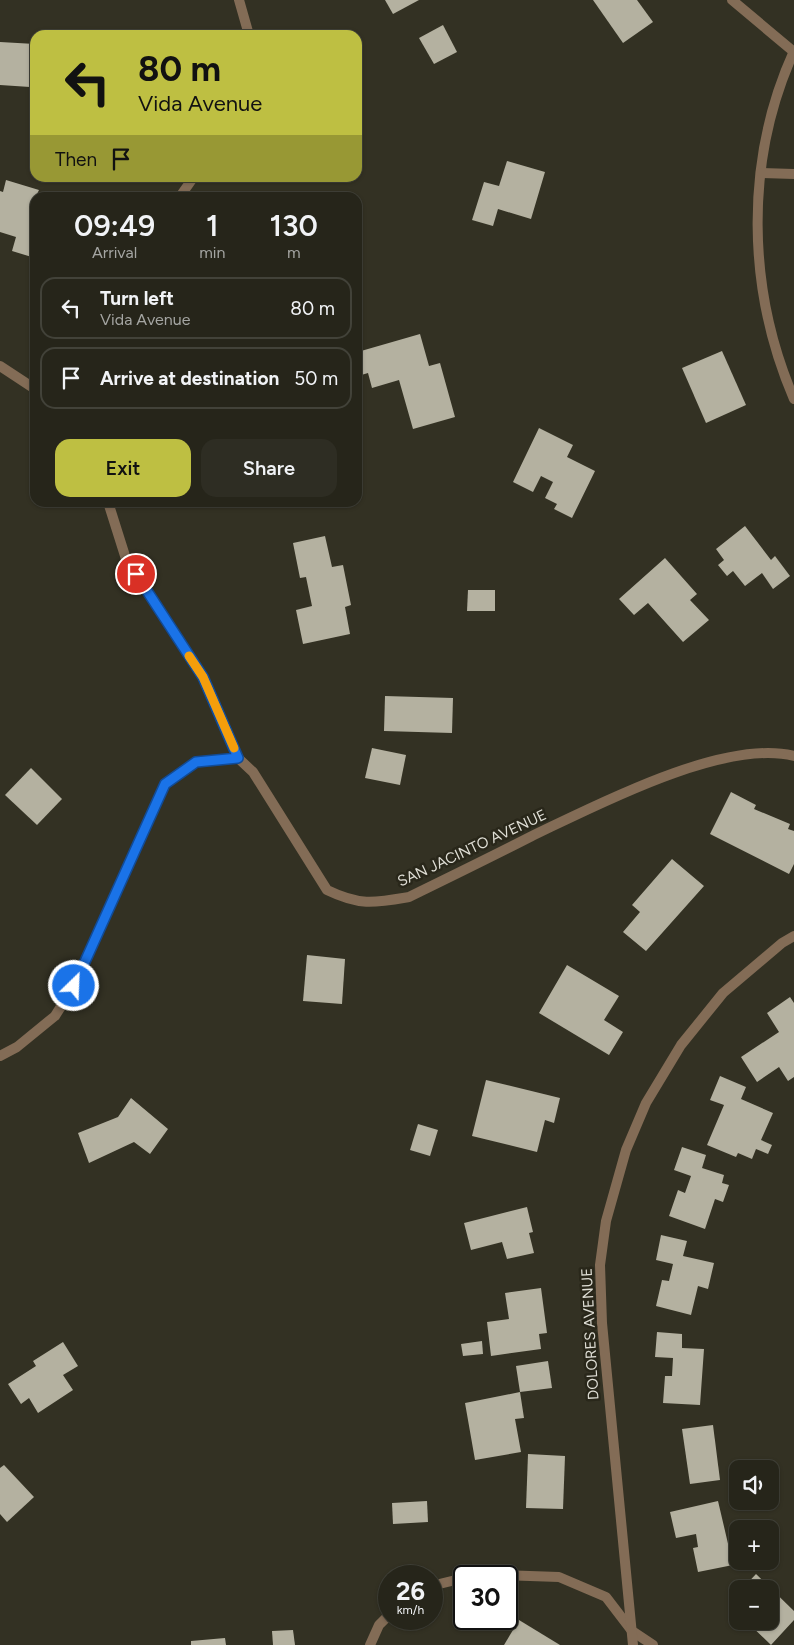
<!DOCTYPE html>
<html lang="en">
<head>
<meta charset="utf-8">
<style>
	body { margin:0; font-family:Figtree,sans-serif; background:#2e2d23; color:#f1f3f6; height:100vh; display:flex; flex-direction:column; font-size:19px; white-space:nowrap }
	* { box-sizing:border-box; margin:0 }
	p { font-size:16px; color:#a4a5a2 }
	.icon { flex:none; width:28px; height:28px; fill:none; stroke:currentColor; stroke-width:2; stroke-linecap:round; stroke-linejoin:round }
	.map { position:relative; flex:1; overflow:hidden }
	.side { position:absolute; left:30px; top:192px; width:332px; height:315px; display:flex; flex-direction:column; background:#26251a; border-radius:15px; box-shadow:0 1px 4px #0004,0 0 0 1px #424239 }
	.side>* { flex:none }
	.hud { position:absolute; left:30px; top:30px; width:332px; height:152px; border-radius:15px; box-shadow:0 1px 4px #0004,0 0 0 1px #424239; background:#bebf42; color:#111; overflow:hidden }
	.controls { position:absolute; left:729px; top:1460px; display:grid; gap:10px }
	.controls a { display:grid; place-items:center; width:50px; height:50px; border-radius:10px; background:#26251a; box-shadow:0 1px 4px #0004,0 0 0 1px #424239; font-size:25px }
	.speed { position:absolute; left:378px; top:1565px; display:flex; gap:10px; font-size:25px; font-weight:700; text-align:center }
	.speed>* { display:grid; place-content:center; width:65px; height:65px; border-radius:50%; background:#26251a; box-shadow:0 1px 4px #0004,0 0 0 1px #424239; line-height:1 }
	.speed small { font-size:12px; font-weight:400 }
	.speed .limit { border:2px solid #111; border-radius:8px; background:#fff; color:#111 }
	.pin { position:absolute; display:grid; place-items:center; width:42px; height:42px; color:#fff; margin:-21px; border:2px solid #fff; border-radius:50%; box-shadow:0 1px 5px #0007 }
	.me { position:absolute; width:55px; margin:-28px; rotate:24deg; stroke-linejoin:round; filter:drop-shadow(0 0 4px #0008) }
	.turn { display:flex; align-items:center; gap:18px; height:105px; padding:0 25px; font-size:22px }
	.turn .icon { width:65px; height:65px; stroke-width:2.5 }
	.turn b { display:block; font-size:35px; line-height:42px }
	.then { display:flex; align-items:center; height:48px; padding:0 25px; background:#0003; gap:10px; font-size:19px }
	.eta { display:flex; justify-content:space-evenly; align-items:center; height:85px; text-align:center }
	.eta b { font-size:30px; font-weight:600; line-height:35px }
	.button { display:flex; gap:10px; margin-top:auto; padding:10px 25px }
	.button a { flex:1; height:58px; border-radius:15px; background:#bebf42; color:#111; font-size:20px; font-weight:600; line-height:58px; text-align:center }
	.button a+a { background:#2e2d23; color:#f1f3f6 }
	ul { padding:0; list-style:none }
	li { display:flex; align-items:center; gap:15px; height:62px; margin:0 10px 8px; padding:0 15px; border:2px solid #424239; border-radius:15px }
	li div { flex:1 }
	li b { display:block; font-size:19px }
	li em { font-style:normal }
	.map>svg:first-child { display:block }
</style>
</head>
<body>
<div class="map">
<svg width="794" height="1645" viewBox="0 0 794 1645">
	<rect width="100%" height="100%" fill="#333123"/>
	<g fill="#b4b1a0">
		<polygon points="385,0 419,0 393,14"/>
		<polygon points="593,0 637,0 653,22 623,43"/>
		<polygon points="443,25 457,52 434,64 419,38"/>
		<polygon points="0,42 35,44 35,79 30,79 30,87 0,85"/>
		<polygon points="507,161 545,172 531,219 498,209 493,226 472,220 484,182 499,186"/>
		<polygon points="6,180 39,190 35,198 35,258 12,251 16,237 0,232 0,191 3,192"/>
		<polygon points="420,334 429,366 440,363 455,417 413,429 399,380 372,388 368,373 358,376 358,344 359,344 361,351"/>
		<polygon points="722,351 746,405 706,423 682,368"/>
		<polygon points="539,428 573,445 567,457 595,471 572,518 554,509 557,504 545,498 553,482 541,476 533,492 513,482"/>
		<polygon points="745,526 771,560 775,556 790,576 773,589 762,573 745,586 733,571 727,576 718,565 724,560 716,549"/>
		<polygon points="325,536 332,567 343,565 351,605 345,607 350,634 303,644 296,610 312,606 306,577 300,578 293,543"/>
		<polygon points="665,558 697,594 690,600 709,620 683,642 648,603 634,615 619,599"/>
		<polygon points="468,590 495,590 495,611 467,611"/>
		<polygon points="385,696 453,698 452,733 384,731"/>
		<polygon points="372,748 406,755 400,785 365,778"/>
		<polygon points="31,768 62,799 37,825 5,795"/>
		<polygon points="731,792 756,805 754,809 790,824 788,829 794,831 794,864 789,874 710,834"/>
		<polygon points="672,859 704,886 646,951 623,932 640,912 632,905"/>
		<polygon points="307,955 345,959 342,1004 303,1001"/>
		<polygon points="567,965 619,996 604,1020 623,1032 609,1055 539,1013"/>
		<polygon points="790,997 794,1003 794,1077 788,1081 779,1067 757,1082 741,1057 779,1032 767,1013"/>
		<polygon points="720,1076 746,1087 741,1099 773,1113 761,1140 772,1145 768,1154 756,1149 752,1159 738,1153 736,1157 707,1145 724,1105 710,1100"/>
		<polygon points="486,1080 560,1098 554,1123 545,1120 537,1152 472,1136"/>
		<polygon points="131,1098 168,1129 150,1154 134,1142 89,1163 78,1133 118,1117"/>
		<polygon points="418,1124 438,1130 430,1156 410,1150"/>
		<polygon points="682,1147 706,1155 702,1168 724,1175 722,1183 729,1185 723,1202 715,1199 705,1229 669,1216 678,1190 685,1193 691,1176 674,1170"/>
		<polygon points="527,1207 533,1232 529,1233 534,1253 507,1259 502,1242 471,1250 464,1223"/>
		<polygon points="661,1235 687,1241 683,1256 714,1263 708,1289 698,1286 691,1315 656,1306 662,1280 669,1281 673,1264 656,1260"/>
		<polygon points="541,1288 547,1333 539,1334 541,1349 491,1356 487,1322 509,1319 505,1293"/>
		<polygon points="657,1332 682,1334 682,1348 704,1349 700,1405 663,1403 665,1376 672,1376 673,1358 655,1357"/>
		<polygon points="482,1341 483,1354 463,1356 461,1344"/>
		<polygon points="63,1342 78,1366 63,1375 73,1390 38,1413 29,1398 21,1404 8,1384 36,1366 33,1361"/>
		<polygon points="548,1361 552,1388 520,1392 516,1366"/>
		<polygon points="520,1392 524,1418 515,1419 521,1452 475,1460 465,1403"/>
		<polygon points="713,1425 720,1480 690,1484 682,1429"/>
		<polygon points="528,1454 565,1456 563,1509 526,1508"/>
		<polygon points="4,1465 34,1497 7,1522 0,1514 0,1468"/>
		<polygon points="427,1501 428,1522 393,1524 392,1503"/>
		<polygon points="718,1501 733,1565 698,1572 693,1548 698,1547 696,1534 676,1538 670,1512"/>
		<polygon points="756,1574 794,1611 794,1620 771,1645 746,1621 770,1621 770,1589 742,1589"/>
		<polygon points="738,1594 738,1613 728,1604"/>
		<polygon points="519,1620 560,1645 504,1645"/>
		<polygon points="293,1630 295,1645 273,1645 272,1631"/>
		<polygon points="225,1638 226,1645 191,1645 191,1641"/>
	</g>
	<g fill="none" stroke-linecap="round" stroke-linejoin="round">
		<g stroke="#836c56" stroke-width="10">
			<polyline points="239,0 249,35"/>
			<polyline points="732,0 794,52"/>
			<path d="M794 51C744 161 747 290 794 399"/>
			<polyline points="762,173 794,174"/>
			<polyline points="179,198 193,178"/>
			<polyline points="0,366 35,389"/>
			<polyline points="108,502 126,559 203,677 238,758"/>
			<path d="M0 1056 17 1047 55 1016 74 986 165 784 196 762 238 758 253 772 327 890C360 906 374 903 409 897 450 877 491 857 532 836 595 806 724 738 794 756"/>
			<polyline points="481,1576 498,1575 559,1577 606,1597 632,1631 653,1645"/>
			<polyline points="431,1586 464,1578"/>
			<polyline points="370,1645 379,1625 389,1615"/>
			<polyline points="633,1645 602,1323 600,1265 606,1221 626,1150 646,1103 681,1045 723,993 782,943 794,936"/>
		</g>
	</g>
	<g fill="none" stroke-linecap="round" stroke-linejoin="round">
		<defs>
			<polyline id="route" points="74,986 165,784 196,762 238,758 203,677 136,574"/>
		</defs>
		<use href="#route" stroke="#114b97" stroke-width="12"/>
		<use href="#route" stroke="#1a73e8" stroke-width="9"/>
		<polyline stroke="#f59e0b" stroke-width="9" points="189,656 203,677 234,748"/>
	</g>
	<g text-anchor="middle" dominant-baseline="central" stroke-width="5" stroke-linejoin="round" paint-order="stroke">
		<g font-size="15" fill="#deddd4" stroke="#29271a">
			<text transform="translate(472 848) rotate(-25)">SAN JACINTO AVENUE</text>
			<text transform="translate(590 1334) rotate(-93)">DOLORES AVENUE</text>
		</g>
	</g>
</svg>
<div class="controls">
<a><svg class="icon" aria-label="sound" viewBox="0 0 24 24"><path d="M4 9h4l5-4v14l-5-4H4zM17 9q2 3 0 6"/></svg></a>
<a>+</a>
<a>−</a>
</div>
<div class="speed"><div>26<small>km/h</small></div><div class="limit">30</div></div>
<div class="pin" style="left:136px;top:574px;background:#d93025"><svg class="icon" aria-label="arrive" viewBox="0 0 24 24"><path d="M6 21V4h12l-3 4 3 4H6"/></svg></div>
<svg class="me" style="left:74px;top:986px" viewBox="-20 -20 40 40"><circle r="17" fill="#1a73e8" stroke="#fff" stroke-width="3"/><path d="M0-11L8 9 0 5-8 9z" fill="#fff"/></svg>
<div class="hud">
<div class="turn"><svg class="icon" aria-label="left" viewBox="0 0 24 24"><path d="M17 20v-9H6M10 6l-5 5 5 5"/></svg><div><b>80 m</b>Vida Avenue</div></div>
<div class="then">Then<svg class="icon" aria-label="arrive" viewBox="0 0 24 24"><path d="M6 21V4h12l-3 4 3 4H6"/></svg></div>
</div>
<section class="side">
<div class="eta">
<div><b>09:49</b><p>Arrival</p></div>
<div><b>1</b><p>min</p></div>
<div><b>130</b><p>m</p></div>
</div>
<ul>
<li><svg class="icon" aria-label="left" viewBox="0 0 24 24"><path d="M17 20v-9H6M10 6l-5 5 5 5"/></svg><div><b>Turn left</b><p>Vida Avenue</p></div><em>80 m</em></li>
<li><svg class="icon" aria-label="arrive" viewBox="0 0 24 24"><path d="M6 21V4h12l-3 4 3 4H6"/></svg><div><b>Arrive at destination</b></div><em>50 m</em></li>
</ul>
<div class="button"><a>Exit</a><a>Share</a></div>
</section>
</div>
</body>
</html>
